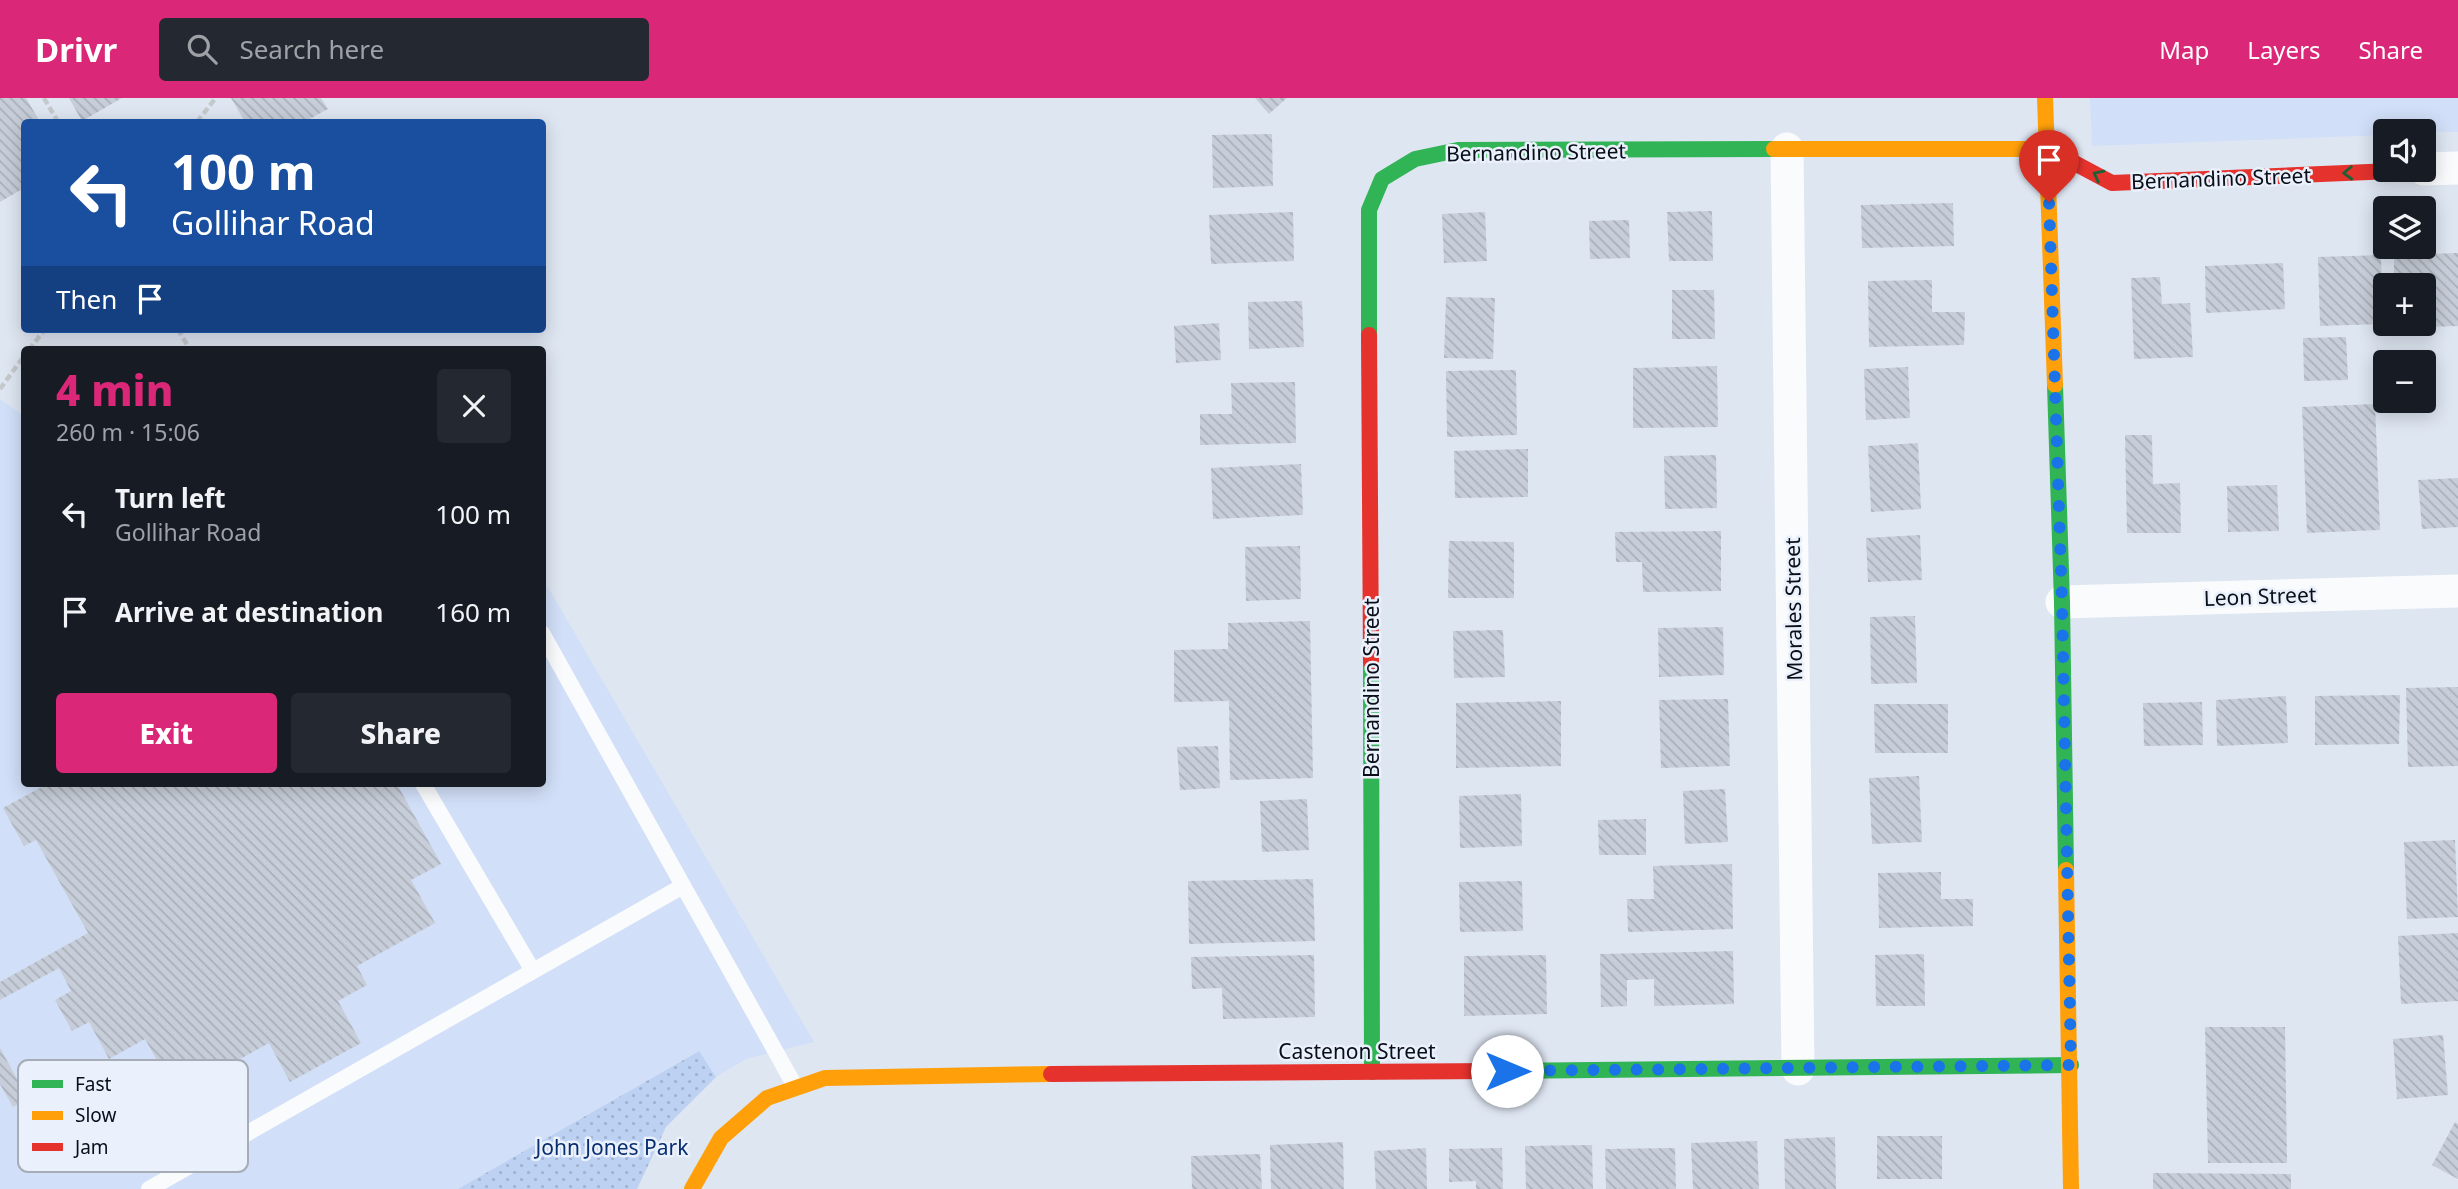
<!DOCTYPE html>
<html lang="en">
<head>
<meta charset="utf-8">
<style>
	body { margin:0; font-family:"Noto Sans",sans-serif; background:#242831; color:#f1f3f6; height:100vh; display:flex; flex-direction:column; font-size:26px; white-space:nowrap }
	* { box-sizing:border-box; margin:0 }
	p { font-size:23px; color:#9ea1a6 }
	.icon { flex:none; width:38px; height:38px; fill:none; stroke:currentColor; stroke-width:2; stroke-linecap:round; stroke-linejoin:round }
	.map { position:relative; flex:1; overflow:hidden }
	.drawer { position:absolute; left:21px; top:248px; width:525px; height:441px; display:flex; flex-direction:column; background:#171b24; border-radius:7px; box-shadow:0 4px 18px #0003 }
	.drawer>* { flex:none }
	.guide { position:absolute; left:21px; top:21px; width:525px; height:214px; border-radius:7px; box-shadow:0 4px 18px #0003; background:#1a4fa0; color:#fff; overflow:hidden }
	.buttons { position:absolute; left:2373px; top:21px; display:grid; gap:14px }
	.buttons a { display:grid; place-items:center; width:63px; height:63px; border-radius:7px; background:#171b24; box-shadow:0 4px 18px #0003; font-size:35px }
	.pin { position:absolute; display:grid; place-items:center; width:60px; height:60px; color:#fff; margin:-72px -30px; border-radius:50% 50% 50% 0; rotate:-45deg; box-shadow:0 0 7px #0007 }
	.pin .icon { rotate:45deg }
	.me { position:absolute; width:77px; margin:-38px; rotate:90deg; stroke-linejoin:round; filter:drop-shadow(0 0 5px #0008) }
	.turn { display:flex; align-items:center; gap:24px; height:147px; padding:0 35px; font-size:32px }
	.turn .icon { width:91px; height:91px; stroke-width:2.5 }
	.turn b { display:block; font-size:49px; line-height:60px }
	.then { display:flex; align-items:center; height:66px; padding:0 35px; background:#0003; gap:14px; font-size:26px }
	.round { display:grid; place-items:center; flex:none; width:74px; height:74px; border-radius:7px; background:#242831 }
	.headline { display:flex; align-items:center; justify-content:space-between; height:119px; padding:0 35px }
	h1 { font-size:42px; font-weight:800; line-height:52px; color:#db2777 }
	.primary-button { display:flex; gap:14px; margin-top:auto; padding:14px 35px }
	.primary-button a { flex:1; height:80px; border-radius:7px; background:#db2777; color:#fff; font-size:28px; font-weight:800; line-height:80px; text-align:center }
	.primary-button a+a { background:#242831; color:#f1f3f6 }
	ul { padding:0; list-style:none }
	li { display:flex; align-items:center; gap:21px; height:98px; padding:0 35px }
	li div { flex:1 }
	li b { display:block; font-size:26px }
	li em { font-style:normal }
	header { display:flex; align-items:center; gap:42px; box-sizing:border-box; height:98px; padding:0 35px; background:#db2777; color:#fff }
	header strong { font-size:33px }
	nav { display:flex; gap:38px; margin-inline-start:auto; font-size:24px }
	.search { width:490px; height:63px; background:#242831; display:flex; align-items:center; gap:18px; box-sizing:border-box; padding:0 24px; border-radius:7px; color:#9ea1a6; font-size:26px }
	.map>svg:first-child { display:block }
</style>
</head>
<body>
<header>
<strong>Drivr</strong>
<div class="search"><svg class="icon" aria-label="search" viewBox="0 0 24 24"><circle cx="10" cy="10" r="6"/><path d="M15 15l6 6"/></svg>Search here</div>
<nav><a>Map</a><a>Layers</a><a>Share</a></nav>
</header>
<div class="map">
<svg width="2458" height="1091" viewBox="0 0 2458 1091">
	<defs>
		<pattern id="green-dots" width="8" height="8" patternUnits="userSpaceOnUse" patternTransform="scale(1.75)"><rect width="8" height="8" fill="#bdd1f3"/><path d="M2 2h.1M6 6h.1" fill="none" stroke="#a1b2d0" stroke-width="1.8" stroke-linecap="round"/></pattern>
		<pattern id="building-back-hatch" width="6" height="6" patternUnits="userSpaceOnUse" patternTransform="scale(1.75)"><rect width="6" height="6" fill="#c8ced9"/><path d="M-1 5l2 2M0 0l6 6M5-1l2 2" fill="none" stroke="#aab0ba"/></pattern>
	</defs>
	<rect width="100%" height="100%" fill="#dee6f2"/>
	<g fill="#d1dff8">
		<polygon points="2090,0 2458,0 2458,34 2385,33 2385,37 2092,48"/>
		<polygon points="0,301 24,318 24,686 542,686 543,481 814,944 746,961 716,979 698,953 458,1091 0,1091"/>
	</g>
	<polygon fill="url(#green-dots)" points="699,953 716,979 666,1029 637,1091 458,1091"/>
	<g fill="url(#building-back-hatch)">
		<polygon points="0,0 26,0 40,24 24,24 24,90 0,104"/>
		<polygon points="69,0 122,0 82,23"/>
		<polygon points="231,0 321,0 328,11 304,24 245,24"/>
		<polygon points="1255,0 1287,0 1269,16"/>
		<polygon points="1272,36 1273,88 1213,90 1212,37"/>
		<polygon points="1953,105 1954,148 1862,150 1861,107"/>
		<polygon points="1712,113 1713,163 1669,163 1667,114"/>
		<polygon points="1293,114 1294,163 1211,166 1209,117"/>
		<polygon points="1485,114 1487,163 1444,165 1442,116"/>
		<polygon points="1629,122 1630,160 1590,161 1589,123"/>
		<polygon points="2458,155 2458,228 2395,230 2395,226 2424,226 2424,187 2394,187 2394,157"/>
		<polygon points="2381,157 2383,226 2320,228 2318,159"/>
		<polygon points="2283,165 2285,211 2206,215 2205,168"/>
		<polygon points="2160,179 2162,206 2190,205 2193,259 2134,261 2131,180"/>
		<polygon points="1932,182 1932,214 1965,214 1964,247 1869,249 1868,183"/>
		<polygon points="1672,192 1714,192 1715,241 1672,241"/>
		<polygon points="1446,199 1495,200 1493,261 1444,260"/>
		<polygon points="1302,203 1304,249 1249,251 1248,204"/>
		<polygon points="1219,225 1221,262 1176,265 1174,228"/>
		<polygon points="2346,239 2348,282 2304,283 2303,240"/>
		<polygon points="1717,268 1718,329 1633,330 1633,270"/>
		<polygon points="1908,269 1910,320 1866,322 1864,271"/>
		<polygon points="1516,272 1517,337 1447,339 1446,273"/>
		<polygon points="1295,284 1296,345 1200,347 1200,316 1232,316 1231,285"/>
		<polygon points="2375,306 2380,432 2307,435 2302,309"/>
		<polygon points="2125,337 2152,337 2153,386 2180,385 2181,435 2127,435"/>
		<polygon points="1918,345 1921,411 1871,414 1868,348"/>
		<polygon points="1528,351 1528,399 1455,400 1454,353"/>
		<polygon points="1716,357 1717,410 1665,411 1664,358"/>
		<polygon points="1301,366 1303,417 1213,421 1211,370"/>
		<polygon points="2458,380 2458,429 2422,431 2418,382"/>
		<polygon points="2277,387 2279,433 2228,434 2227,388"/>
		<polygon points="1721,433 1721,493 1643,494 1642,464 1616,464 1615,434"/>
		<polygon points="1920,437 1922,482 1868,484 1866,440"/>
		<polygon points="1449,443 1514,444 1514,500 1448,500"/>
		<polygon points="1300,448 1301,501 1246,503 1245,449"/>
		<polygon points="1915,518 1917,585 1871,586 1870,519"/>
		<polygon points="1310,523 1313,680 1230,682 1229,603 1174,604 1174,552 1228,551 1228,525"/>
		<polygon points="1723,529 1724,577 1659,579 1658,530"/>
		<polygon points="1503,532 1505,579 1454,580 1453,533"/>
		<polygon points="2458,589 2458,668 2408,669 2406,590"/>
		<polygon points="2400,597 2399,646 2315,647 2315,598"/>
		<polygon points="2286,598 2288,645 2217,648 2216,602"/>
		<polygon points="1728,601 1730,668 1661,670 1659,602"/>
		<polygon points="1561,603 1561,668 1456,670 1456,605"/>
		<polygon points="2202,604 2203,647 2144,648 2143,605"/>
		<polygon points="1874,606 1948,606 1948,655 1875,655"/>
		<polygon points="1218,648 1220,690 1180,692 1177,649"/>
		<polygon points="1919,678 1922,744 1872,746 1869,680"/>
		<polygon points="47,686 397,686 441,766 411,782 435,825 357,868 367,887 338,903 361,945 290,984 269,945 176,996 145,941 109,961 89,924 72,933 55,902 71,893 59,870 0,902 0,884 88,835 36,742 24,748 3,710"/>
		<polygon points="1725,691 1728,744 1685,746 1683,693"/>
		<polygon points="1521,696 1522,748 1460,750 1459,698"/>
		<polygon points="1307,701 1309,752 1262,754 1260,703"/>
		<polygon points="1646,721 1646,757 1599,757 1598,722"/>
		<polygon points="2455,742 2458,819 2407,821 2404,744"/>
		<polygon points="1732,766 1733,831 1628,834 1627,801 1654,801 1653,768"/>
		<polygon points="1941,774 1941,801 1973,801 1973,828 1879,830 1878,775"/>
		<polygon points="1313,781 1315,843 1189,846 1188,783"/>
		<polygon points="1522,783 1523,833 1460,834 1459,784"/>
		<polygon points="2458,835 2458,903 2401,906 2398,838"/>
		<polygon points="1733,853 1734,906 1654,908 1654,881 1627,882 1627,908 1601,909 1600,856"/>
		<polygon points="1924,856 1925,908 1876,908 1875,857"/>
		<polygon points="1314,857 1315,919 1223,921 1222,890 1192,891 1191,859"/>
		<polygon points="1546,857 1547,916 1464,918 1464,858"/>
		<polygon points="2205,929 2285,929 2287,1065 2208,1065"/>
		<polygon points="2443,937 2448,997 2397,1001 2393,941"/>
		<polygon points="0,950 28,1001 13,1009 0,986"/>
		<polygon points="2455,1024 2458,1026 2458,1081 2432,1067"/>
		<rect x="1877" y="1038" width="65" height="43"/>
		<polygon points="1835,1039 1836,1091 1785,1091 1784,1041"/>
		<polygon points="1757,1043 1759,1091 1693,1091 1691,1045"/>
		<polygon points="1343,1044 1344,1091 1271,1091 1270,1047"/>
		<polygon points="1592,1047 1593,1091 1526,1091 1525,1048"/>
		<polygon points="1426,1050 1427,1091 1376,1091 1374,1053"/>
		<polygon points="1502,1050 1503,1091 1476,1091 1476,1083 1449,1084 1449,1051"/>
		<polygon points="1675,1050 1676,1091 1606,1091 1605,1051"/>
		<polygon points="1260,1056 1262,1091 1192,1091 1191,1058"/>
		<polygon points="2153,1075 2291,1076 2291,1091 2153,1091"/>
	</g>
	<g fill="none" stroke-linecap="round" stroke-linejoin="round">
		<g stroke="#c6c9cc" stroke-width="4.5" stroke-dasharray="7 3.5" stroke-linecap="butt">
			<polyline points="44,0 58,24"/>
			<polyline points="197,24 215,1"/>
			<polyline points="178,231 190,252"/>
			<polyline points="29,252 45,231"/>
			<polyline points="0,291 24,258"/>
		</g>
		<g stroke="#fafbfd" stroke-width="16">
			<polyline points="542,535 796,990"/>
			<polyline points="423,686 533,873"/>
			<polyline points="149,1091 683,788"/>
		</g>
		<g stroke="#fafbfd" stroke-width="33">
			<polyline points="1787,51 1798,971"/>
			<polyline points="2424,71 2458,70"/>
			<polyline points="2062,504 2458,493"/>
		</g>
		<g stroke="#30b455" stroke-width="16">
			<polyline points="1369,237 1369,112 1382,81 1415,61 1458,52 1774,51"/>
			<polyline points="2055,287 2062,504 2066,772"/>
			<polyline points="1371,564 1372,974"/>
			<polyline points="1495,973 2071,967"/>
		</g>
		<g stroke="#ff9f0a" stroke-width="16">
			<polyline points="2045,0 2055,287"/>
			<polyline points="1774,51 2047,51 2067,61"/>
			<polyline points="2066,772 2071,1091"/>
			<polyline points="692,1091 721,1040 767,1000 825,980 1051,976"/>
		</g>
		<g stroke="#e5322d" stroke-width="16">
			<polyline points="2067,61 2112,85 2416,72"/>
			<polyline points="1369,237 1371,564"/>
			<polyline points="1051,976 1495,973"/>
		</g>
	</g>
	<defs><path id="oneway-chevron" d="M-2-3.5L2.5 0L-2 3.5" fill="none" stroke-width="1.6" stroke-linecap="round" stroke-linejoin="round" transform="scale(1.75)"/></defs>
	<g stroke="#1c6136">
		<use href="#oneway-chevron" transform="translate(2348 75) rotate(178)"/>
		<use href="#oneway-chevron" transform="translate(2098 77) rotate(-153)"/>
	</g>
	<g fill="none" stroke-linecap="round" stroke-linejoin="round">
		<polyline stroke="#1a73e8" stroke-width="12" stroke-dasharray="0 21.6" points="1507,973 2071,967 2062,504 2049,104"/>
	</g>
	<g text-anchor="middle" dominant-baseline="central" stroke-width="5" stroke-linejoin="round" paint-order="stroke">
		<g font-size="21" fill="#090e17" stroke="#eaf1fc">
			<text transform="translate(1536 54) rotate(-1)">Bernandino Street</text>
			<text transform="translate(2221 80) rotate(-2)">Bernandino Street</text>
			<text transform="translate(2260 498) rotate(-2)">Leon Street</text>
			<text transform="translate(1793 511) rotate(-91)">Morales Street</text>
			<text transform="translate(1371 590) rotate(-90)">Bernandino Street</text>
			<text x="1357" y="953">Castenon Street</text>
		</g>
		<g font-size="21" fill="#082e6f" stroke="#eaf1fc">
			<text x="612" y="1049">John Jones Park</text>
		</g>
	</g>
	<rect x="18" y="962" width="230" height="112" rx="10" fill="#eaf1fc" stroke="#a6adb7" stroke-width="2"/>
	<rect x="32" y="982" width="31" height="8" fill="#30b455"/>
	<rect x="32" y="1013" width="31" height="9" fill="#ff9f0a"/>
	<rect x="32" y="1045" width="31" height="8" fill="#e5322d"/>
	<g font-size="19" fill="#090e17">
		<text x="75" y="993">Fast</text>
		<text x="75" y="1024">Slow</text>
		<text x="75" y="1056">Jam</text>
	</g>
</svg>
<div class="buttons">
<a><svg class="icon" aria-label="sound" viewBox="0 0 24 24"><path d="M4 9h4l5-4v14l-5-4H4zM17 9q2 3 0 6"/></svg></a>
<a><svg class="icon" aria-label="layers" viewBox="0 0 24 24"><path d="M12 4l9 5-9 5-9-5zM3 14l9 5 9-5"/></svg></a>
<a>+</a>
<a>−</a>
</div>
<div class="pin" style="left:2049px;top:104px;background:#d93025"><svg class="icon" aria-label="arrive" viewBox="0 0 24 24"><path d="M6 21V4h12l-3 4 3 4H6"/></svg></div>
<svg class="me" style="left:1507px;top:973px" viewBox="-20 -20 40 40"><circle r="19" fill="#fff"/><path d="M0-13L10 11 0 6-10 11z" fill="#1a73e8"/></svg>
<div class="guide">
<div class="turn"><svg class="icon" aria-label="left" viewBox="0 0 24 24"><path d="M17 20v-9H6M10 6l-5 5 5 5"/></svg><div><b>100 m</b>Gollihar Road</div></div>
<div class="then">Then<svg class="icon" aria-label="arrive" viewBox="0 0 24 24"><path d="M6 21V4h12l-3 4 3 4H6"/></svg></div>
</div>
<section class="drawer">
<div class="headline"><div><h1>4 min</h1><p>260 m · 15:06</p></div><a class="round"><svg class="icon" aria-label="close" viewBox="0 0 24 24"><path d="M6 6l12 12M18 6L6 18"/></svg></a></div>
<ul>
<li><svg class="icon" aria-label="left" viewBox="0 0 24 24"><path d="M17 20v-9H6M10 6l-5 5 5 5"/></svg><div><b>Turn left</b><p>Gollihar Road</p></div><em>100 m</em></li>
<li><svg class="icon" aria-label="arrive" viewBox="0 0 24 24"><path d="M6 21V4h12l-3 4 3 4H6"/></svg><div><b>Arrive at destination</b></div><em>160 m</em></li>
</ul>
<div class="primary-button"><a>Exit</a><a>Share</a></div>
</section>
</div>
</body>
</html>
